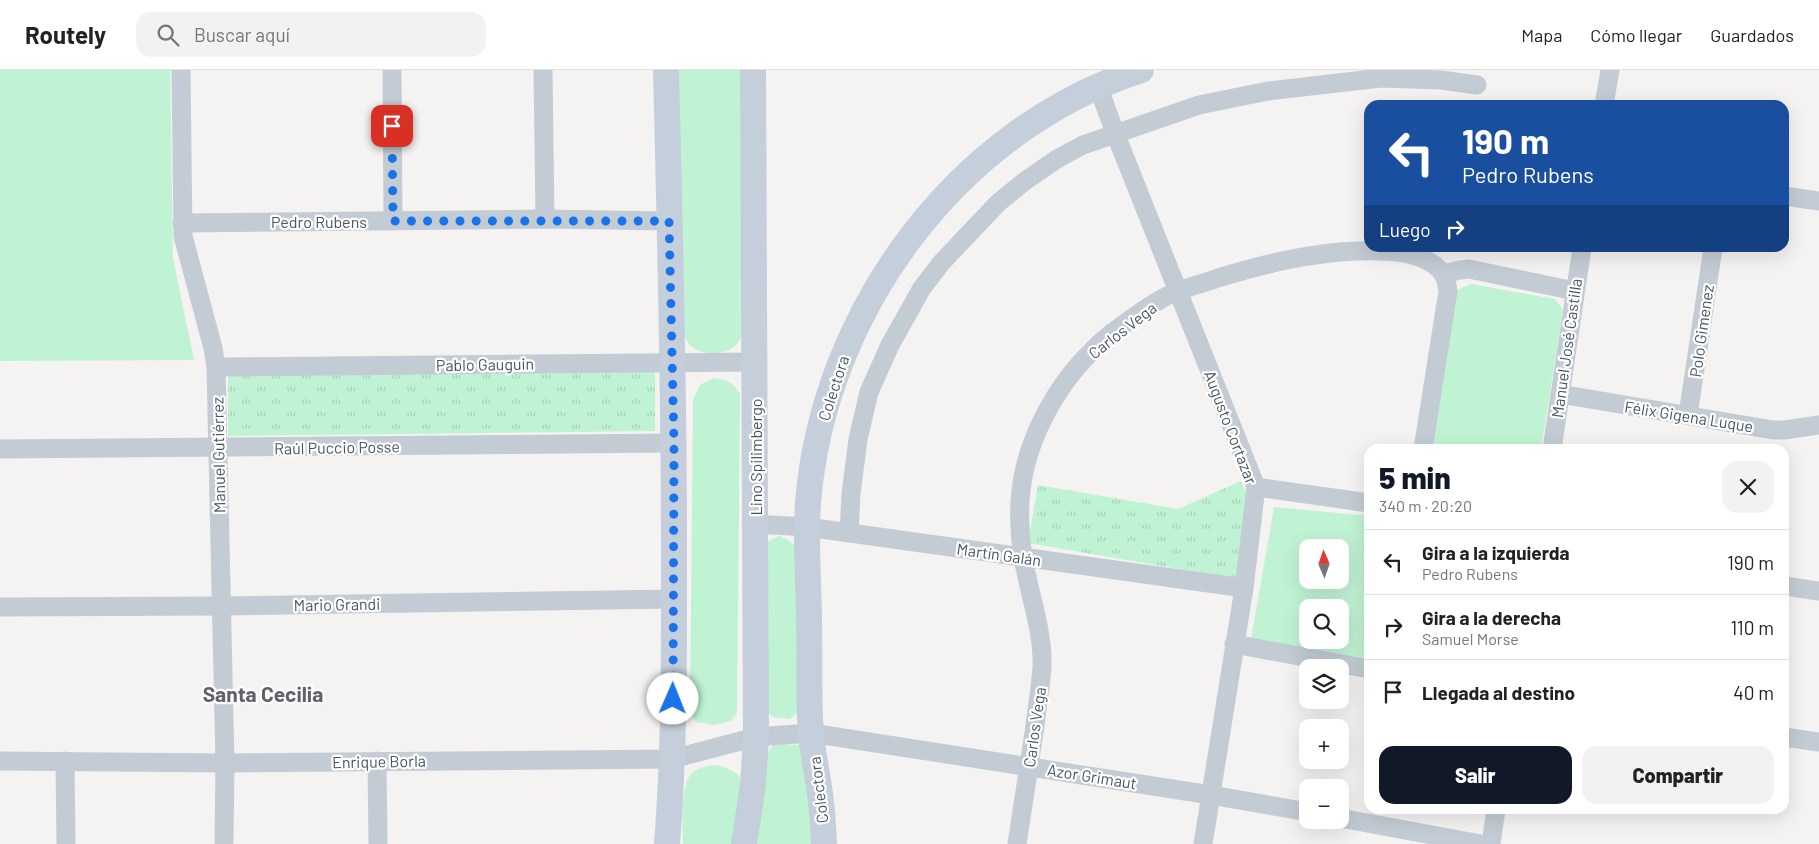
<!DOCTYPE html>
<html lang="es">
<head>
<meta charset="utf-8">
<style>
	body { margin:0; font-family:Barlow,sans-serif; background:#f2f2f2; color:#222; height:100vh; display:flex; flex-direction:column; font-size:19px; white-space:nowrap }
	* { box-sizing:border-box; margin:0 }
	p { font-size:16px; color:#767676 }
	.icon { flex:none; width:28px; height:28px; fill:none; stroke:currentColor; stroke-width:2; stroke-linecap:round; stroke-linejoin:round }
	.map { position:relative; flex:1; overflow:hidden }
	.sheet { position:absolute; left:1364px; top:374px; width:425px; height:370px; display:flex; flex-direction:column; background:#fff; border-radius:15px; box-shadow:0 5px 20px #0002 }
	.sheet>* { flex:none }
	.banner { position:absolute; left:1364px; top:30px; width:425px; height:152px; border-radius:15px; box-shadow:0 5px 20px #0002; background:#1a4fa0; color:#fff; overflow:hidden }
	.needle { width:32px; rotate:358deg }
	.controls { position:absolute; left:1299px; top:469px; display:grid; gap:10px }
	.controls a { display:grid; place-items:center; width:50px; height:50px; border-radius:10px; background:#fff; box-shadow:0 5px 20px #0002; font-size:25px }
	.pin { position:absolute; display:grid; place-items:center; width:42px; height:42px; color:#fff; margin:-21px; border-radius:10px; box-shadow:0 2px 8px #0006 }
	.me { position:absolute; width:55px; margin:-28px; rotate:1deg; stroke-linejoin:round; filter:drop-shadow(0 0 4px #0008) }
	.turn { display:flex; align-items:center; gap:18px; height:105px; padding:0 15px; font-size:22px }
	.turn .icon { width:65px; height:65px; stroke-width:2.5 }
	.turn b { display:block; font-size:35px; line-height:42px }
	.then { display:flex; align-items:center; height:48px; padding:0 15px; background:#0003; gap:10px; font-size:19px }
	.round { display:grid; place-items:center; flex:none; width:52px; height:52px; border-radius:15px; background:#f2f2f2 }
	.headline { display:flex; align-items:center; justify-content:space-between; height:85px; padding:0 15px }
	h1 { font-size:30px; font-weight:800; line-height:38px; color:#111827 }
	.button { display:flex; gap:10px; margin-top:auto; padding:10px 15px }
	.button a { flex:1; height:58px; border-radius:15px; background:#111827; color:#fff; font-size:20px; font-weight:800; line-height:58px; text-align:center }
	.button a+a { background:#f2f2f2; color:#222 }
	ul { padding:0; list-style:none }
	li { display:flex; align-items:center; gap:15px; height:65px; padding:0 15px; border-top:1px solid #e0e0e0 }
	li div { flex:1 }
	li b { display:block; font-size:19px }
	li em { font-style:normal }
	header { display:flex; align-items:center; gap:30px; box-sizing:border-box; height:70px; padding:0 25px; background:#fff; border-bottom:1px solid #e0e0e0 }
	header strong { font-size:24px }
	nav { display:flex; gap:28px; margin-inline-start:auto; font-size:18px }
	.search { width:350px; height:45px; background:#f2f2f2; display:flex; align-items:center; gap:12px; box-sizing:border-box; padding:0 18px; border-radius:15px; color:#767676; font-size:19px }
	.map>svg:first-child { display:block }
</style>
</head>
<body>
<header>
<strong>Routely</strong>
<div class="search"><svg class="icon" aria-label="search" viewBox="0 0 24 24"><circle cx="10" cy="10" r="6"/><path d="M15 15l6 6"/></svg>Buscar aquí</div>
<nav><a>Mapa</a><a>Cómo llegar</a><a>Guardados</a></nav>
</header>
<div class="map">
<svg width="1819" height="774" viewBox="0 0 1819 774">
	<defs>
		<pattern id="park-tufts" width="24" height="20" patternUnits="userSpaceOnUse" patternTransform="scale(1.25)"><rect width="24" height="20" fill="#c0f3d4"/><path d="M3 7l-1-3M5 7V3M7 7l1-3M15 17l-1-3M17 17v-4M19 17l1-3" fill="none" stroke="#a6d2b9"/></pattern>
	</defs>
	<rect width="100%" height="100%" fill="#f5f2f2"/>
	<g fill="#c0f3d4" fill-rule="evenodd">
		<polygon points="0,0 170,0 173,188 194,290 0,291"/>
		<path d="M677 0H741L742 266C739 270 737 275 732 278 719 287 693 285 686 269 684 266 684 261 684 257Z"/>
		<polygon points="1471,214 1555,229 1563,240 1541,379 1432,379 1455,221"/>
		<path d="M713 308C728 310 732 311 740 324L737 643 731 651 714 655 696 652 690 643 693 330 700 315Z"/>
		<path d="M1274 437 1369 446V592L1251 569ZM1308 478H1340V510H1308ZM1308 538H1340V570H1308Z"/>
		<polygon points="779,466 788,470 796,477 798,642 790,649 773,647 765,640 765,476 770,470"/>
		<polygon points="774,674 804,675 816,774 752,774 765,686"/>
		<path d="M716 695 727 698 737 704 744 714 737 774H683C683 758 680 716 691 704 698 697 707 696 716 695Z"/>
	</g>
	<g fill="url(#park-tufts)">
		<polygon points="655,301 655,361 228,366 228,303"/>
		<polygon points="1241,411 1250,431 1237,509 1028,473 1038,415 1178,439"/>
	</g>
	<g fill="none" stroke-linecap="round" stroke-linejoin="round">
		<g stroke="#c3ccd4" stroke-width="19">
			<polyline points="181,0 183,166 213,278 216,297 225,693 224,774"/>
			<polyline points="392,0 393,151"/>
			<polyline points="543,0 545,149"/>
			<polyline points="1098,16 1115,63 1256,417 1244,518 1203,774"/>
			<polyline points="1604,35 1610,0"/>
			<polyline points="1784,126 1819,131"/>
			<polyline points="182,153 545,149 669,151"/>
			<polyline points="1443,204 1460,200 1469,199 1575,221"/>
			<polyline points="216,297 754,292"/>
			<polyline points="1560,324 1773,360 1785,360 1819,355"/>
			<polyline points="1688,345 1713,178"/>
			<polyline points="0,379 674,373"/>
			<polyline points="1552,379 1582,178"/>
			<polyline points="1256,417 1369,433"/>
			<polyline points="755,454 807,457 1244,518"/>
			<polyline points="849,463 851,424 858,369 869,322 890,275 922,218 942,192 998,133 1025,111 1057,89 1083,75 1199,35 1268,21 1381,8 1441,10 1477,15"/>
			<polyline points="1784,516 1819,521"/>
			<polyline points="0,537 221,536 674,529"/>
			<polyline points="1234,574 1369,599"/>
			<polyline points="1784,667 1819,672"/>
			<polyline points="0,691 225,693 672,689 756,667 811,663 1211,725 1308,742"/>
			<polyline points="65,691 66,774"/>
			<polyline points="377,691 378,774"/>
			<polyline points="1340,748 1481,774"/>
			<path d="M1017 774C1023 735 1029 695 1035 656 1037 636 1041 616 1042 596 1043 559 1029 524 1023 487 1020 469 1019 450 1020 432 1023 375 1054 317 1095 278 1104 268 1116 260 1127 252 1143 240 1160 228 1178 221 1191 216 1205 213 1218 208 1264 194 1309 183 1357 181 1383 180 1421 180 1440 200 1446 206 1447 214 1448 221L1423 379"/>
			<polyline points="1491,774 1496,739"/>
		</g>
		<g stroke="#c4cfdb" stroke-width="26">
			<path d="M666 0C670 157 674 314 674 471 674 572 675 673 667 774"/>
			<polyline points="744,774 753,715 756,667 753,0"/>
			<path d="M824 774C823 760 823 746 821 733 819 710 813 687 811 664 808 627 810 590 809 553 809 513 805 473 808 433 823 242 957 59 1141 0"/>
		</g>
	</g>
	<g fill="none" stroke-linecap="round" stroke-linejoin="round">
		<polyline stroke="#1a73e8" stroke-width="9" stroke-dasharray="0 16.2" points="392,56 393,151 669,151 674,373 673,629"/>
	</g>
	<g text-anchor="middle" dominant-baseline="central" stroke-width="4.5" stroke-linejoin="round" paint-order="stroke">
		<g font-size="16" fill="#485561" stroke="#fff">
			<text x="319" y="151">Pedro Rubens</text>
			<text transform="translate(1122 260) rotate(-38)">Carlos Vega</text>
			<text transform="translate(1701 261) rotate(-82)">Polo Gimenez</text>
			<text transform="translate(1566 278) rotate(-82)">Manuel José Castilla</text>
			<text transform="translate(485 294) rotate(-1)">Pablo Gauguin</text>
			<text transform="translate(833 318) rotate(-72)">Colectora</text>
			<text transform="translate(1689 346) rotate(9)">Félix Gigena Luque</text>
			<text transform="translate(1231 357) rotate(69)">Augusto Cortazar</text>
			<text transform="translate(337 377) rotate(-1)">Raúl Puccio Posse</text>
			<text transform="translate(218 385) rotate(-91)">Manuel Gutiérrez</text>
			<text transform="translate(755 387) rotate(-90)">Lino Spilimbergo</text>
			<text transform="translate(999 484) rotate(8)">Martín Galán</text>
			<text transform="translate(337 534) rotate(-1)">Mario Grandi</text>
			<text transform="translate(1034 657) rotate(-82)">Carlos Vega</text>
			<text transform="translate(379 691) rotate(-1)">Enrique Borla</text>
			<text transform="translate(1092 706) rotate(9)">Azor Grimaut</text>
			<text transform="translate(818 720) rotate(-97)">Colectora</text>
		</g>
		<g font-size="21" font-weight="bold" fill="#5e6268" stroke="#fff">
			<text x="263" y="623">Santa Cecilia</text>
		</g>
	</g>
</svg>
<div class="controls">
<a><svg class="needle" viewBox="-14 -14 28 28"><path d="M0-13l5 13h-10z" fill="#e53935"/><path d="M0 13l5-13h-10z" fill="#767676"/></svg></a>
<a><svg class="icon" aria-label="search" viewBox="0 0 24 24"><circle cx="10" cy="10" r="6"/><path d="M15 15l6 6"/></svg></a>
<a><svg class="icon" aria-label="layers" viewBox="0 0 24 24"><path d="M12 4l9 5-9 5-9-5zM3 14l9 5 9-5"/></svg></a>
<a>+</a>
<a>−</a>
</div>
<div class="pin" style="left:392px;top:56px;background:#d93025"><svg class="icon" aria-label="arrive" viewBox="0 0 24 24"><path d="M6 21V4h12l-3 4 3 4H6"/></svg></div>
<svg class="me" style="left:673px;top:629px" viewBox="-20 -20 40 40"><circle r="19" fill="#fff"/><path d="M0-13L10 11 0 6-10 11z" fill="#1a73e8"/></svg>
<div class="banner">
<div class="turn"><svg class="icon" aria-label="left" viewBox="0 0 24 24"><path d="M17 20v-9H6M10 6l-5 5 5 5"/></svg><div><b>190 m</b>Pedro Rubens</div></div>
<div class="then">Luego<svg class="icon" aria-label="right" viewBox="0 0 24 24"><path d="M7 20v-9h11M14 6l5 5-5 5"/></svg></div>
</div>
<section class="sheet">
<div class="headline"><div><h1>5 min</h1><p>340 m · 20:20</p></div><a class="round"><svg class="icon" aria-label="close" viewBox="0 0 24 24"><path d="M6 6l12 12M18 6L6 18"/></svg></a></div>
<ul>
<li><svg class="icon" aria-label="left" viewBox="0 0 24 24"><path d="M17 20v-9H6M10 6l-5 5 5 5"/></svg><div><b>Gira a la izquierda</b><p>Pedro Rubens</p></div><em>190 m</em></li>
<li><svg class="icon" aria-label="right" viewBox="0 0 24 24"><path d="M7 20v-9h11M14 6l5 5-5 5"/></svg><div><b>Gira a la derecha</b><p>Samuel Morse</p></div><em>110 m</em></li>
<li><svg class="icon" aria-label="arrive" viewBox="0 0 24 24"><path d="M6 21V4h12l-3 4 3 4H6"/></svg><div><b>Llegada al destino</b></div><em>40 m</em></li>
</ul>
<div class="button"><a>Salir</a><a>Compartir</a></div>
</section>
</div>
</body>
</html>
